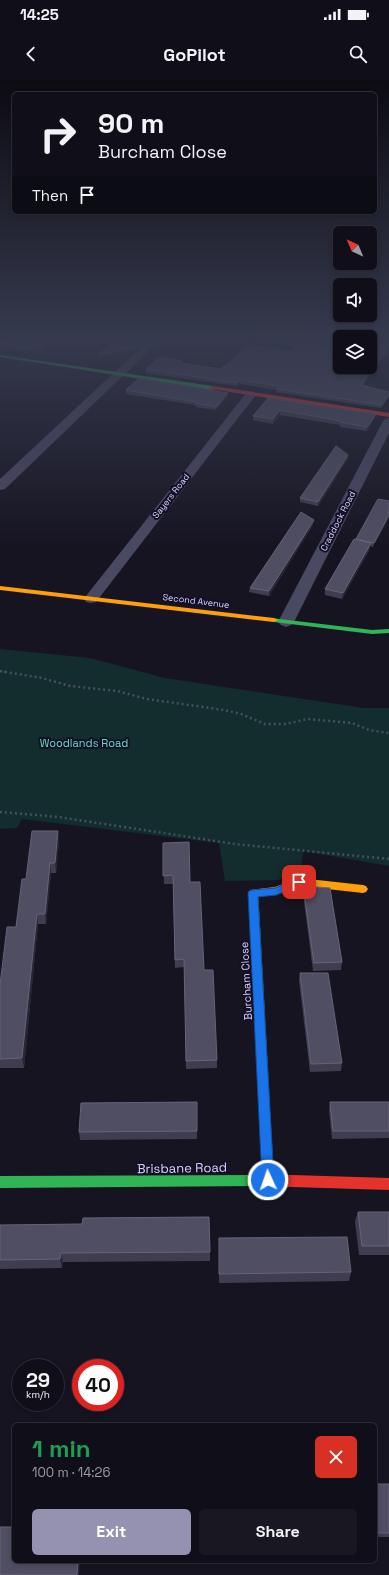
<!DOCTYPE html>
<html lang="en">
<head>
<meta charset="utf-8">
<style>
	body { margin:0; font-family:"Space Grotesk",sans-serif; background:#191822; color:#f1f3f6; height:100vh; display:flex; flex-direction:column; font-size:15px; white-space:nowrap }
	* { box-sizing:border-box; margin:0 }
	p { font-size:13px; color:#9c9ca2 }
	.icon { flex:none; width:22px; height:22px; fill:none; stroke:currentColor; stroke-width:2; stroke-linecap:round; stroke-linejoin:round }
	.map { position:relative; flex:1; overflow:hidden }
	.drawer { position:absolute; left:12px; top:1343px; width:365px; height:140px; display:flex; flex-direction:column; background:#100f19; border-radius:6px; box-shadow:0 2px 6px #0003,0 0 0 1px #302f38 }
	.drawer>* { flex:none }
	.hud { position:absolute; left:12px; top:12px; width:365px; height:122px; border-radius:6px; box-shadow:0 2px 6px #0003,0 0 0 1px #302f38; background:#100f19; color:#f1f3f6; overflow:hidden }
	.needle { width:26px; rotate:316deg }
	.fabs { position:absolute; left:333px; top:146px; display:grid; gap:8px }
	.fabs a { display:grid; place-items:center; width:44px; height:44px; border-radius:6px; background:#100f19; box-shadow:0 2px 6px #0003,0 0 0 1px #302f38; font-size:20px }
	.speed { position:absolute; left:12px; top:1279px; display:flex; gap:8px; font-size:20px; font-weight:700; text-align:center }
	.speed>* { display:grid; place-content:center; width:52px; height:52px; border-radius:50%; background:#100f19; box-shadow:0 2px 6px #0003,0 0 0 1px #302f38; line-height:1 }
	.speed small { font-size:10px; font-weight:400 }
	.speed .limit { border:6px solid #d22; background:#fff; color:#111 }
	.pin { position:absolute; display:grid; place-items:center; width:34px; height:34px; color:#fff; margin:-17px; border-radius:8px; box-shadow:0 2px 6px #0006 }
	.me { position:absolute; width:44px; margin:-22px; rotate:357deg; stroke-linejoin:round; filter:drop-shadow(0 0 3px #0008) }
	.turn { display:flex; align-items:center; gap:14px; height:84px; padding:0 20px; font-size:18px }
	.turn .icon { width:52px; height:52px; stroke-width:2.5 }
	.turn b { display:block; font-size:28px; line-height:34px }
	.then { display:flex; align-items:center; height:38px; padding:0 20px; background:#0003; gap:8px; font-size:15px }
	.round { display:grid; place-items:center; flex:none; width:42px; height:42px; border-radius:6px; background:#191822 }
	.headline { display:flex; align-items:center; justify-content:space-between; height:68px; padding:0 20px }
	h1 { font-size:24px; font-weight:700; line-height:30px; color:#1e9e55 }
	.primary-button { display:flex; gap:8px; margin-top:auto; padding:8px 20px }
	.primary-button a { flex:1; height:46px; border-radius:6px; background:#9591b1; color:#fff; font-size:16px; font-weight:700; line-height:46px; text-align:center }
	.primary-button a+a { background:#191822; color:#f1f3f6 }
	.status { display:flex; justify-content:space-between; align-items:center; height:28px; padding:0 20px; background:#100f19; direction:ltr }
	.status svg { height:11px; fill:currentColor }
	header { display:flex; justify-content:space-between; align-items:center; height:52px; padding:0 20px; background:#100f19; font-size:18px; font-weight:700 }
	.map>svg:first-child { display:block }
</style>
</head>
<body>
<div class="status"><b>14:25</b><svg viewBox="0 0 49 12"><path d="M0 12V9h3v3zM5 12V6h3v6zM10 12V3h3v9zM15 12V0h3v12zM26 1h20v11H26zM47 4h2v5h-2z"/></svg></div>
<header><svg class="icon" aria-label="back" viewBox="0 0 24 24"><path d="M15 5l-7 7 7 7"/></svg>GoPilot<svg class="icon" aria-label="search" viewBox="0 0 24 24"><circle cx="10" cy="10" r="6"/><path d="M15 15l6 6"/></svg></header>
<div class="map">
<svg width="389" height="1495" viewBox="0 0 389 1495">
	<rect width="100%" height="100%" fill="#161421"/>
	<polygon fill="#132c2d" points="0,569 90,578 165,598 364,628 389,628 389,786 303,771 301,789 278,800 225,801 219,763 22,739 17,748 0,749"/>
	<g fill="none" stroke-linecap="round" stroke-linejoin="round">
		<polyline stroke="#44505f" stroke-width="2" stroke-dasharray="1.5 2.5" stroke-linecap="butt" points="0,591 5,592"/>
		<g stroke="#44505f" stroke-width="2.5" stroke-dasharray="2 3" stroke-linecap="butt">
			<polyline points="0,591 42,598 70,606 117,611 147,619 224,630 241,634 265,644 285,644 308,639 352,643 369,650 389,653"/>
			<polyline points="0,732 59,737 235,764 389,779"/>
		</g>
		<g fill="#4a4962" fill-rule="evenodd">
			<polygon points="149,260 160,260 5,409 0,410 0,399"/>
			<polygon points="273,260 298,260 340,267 340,273 278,263"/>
			<polygon points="251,311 257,314 255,316 96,522 91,523 86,522 84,519 86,516 247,312"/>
			<polygon points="389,338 389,353 294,542 291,545 286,547 281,545 278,542 383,341 385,339"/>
		</g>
		<g fill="#30b455" fill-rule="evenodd">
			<polygon points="0,275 213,306 216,308 213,310 0,277"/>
			<polygon points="271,538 372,550 389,549 389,553 372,554 274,542 270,540"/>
			<polygon points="254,823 257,824 259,827 274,1100 272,1104 268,1106 264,1104 260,1106 0,1108 0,1096 262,1095 249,827 251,824"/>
		</g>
		<g fill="#ff9f0a" fill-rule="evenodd">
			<polygon points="0,506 274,538 278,540 274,542 0,510"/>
			<polygon points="299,798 363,805 366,806 368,809 366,812 363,813 300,806 276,815 258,816 259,827 257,830 251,830 248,813 250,810 275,807"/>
		</g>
		<g fill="#e5322d" fill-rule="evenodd">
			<polygon points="213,306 389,333 389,337 211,309 210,308"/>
			<polygon points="260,1094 389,1098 389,1110 260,1106 256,1104 254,1100 256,1096"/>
		</g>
	</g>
	<g fill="#403d50">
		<polygon points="0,260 58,260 38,273 0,267"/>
		<polygon points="305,260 340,260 340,265"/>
		<polygon points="182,283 221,289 363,305 389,312 389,317 381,328 276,312 277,310 240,304 237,306 146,293 146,289"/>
		<polygon points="126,310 228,313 228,316 216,330 195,327 195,325 126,314"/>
		<polygon points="268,318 375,338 367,351 340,347 340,345 280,335 273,344 253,340 253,336"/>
		<polygon points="348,375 348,378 318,426 300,422 300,418"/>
		<polygon points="389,421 373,467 370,466 370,469 342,519 325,515 325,509"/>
		<polygon points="313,445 269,516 249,512 250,508"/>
		<polygon points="59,761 56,793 51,793 46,844 38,844 24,988 0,988 0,905 16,847 26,799"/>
		<polygon points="163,763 190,802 217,980 217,988 186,989 184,887 175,888 173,804 164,804"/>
		<polygon points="303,806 342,882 341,890 313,891 303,814"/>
		<polygon points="300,893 342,983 341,991 310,992 299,901"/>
		<polygon points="197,1022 197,1059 80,1060 79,1052"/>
		<polygon points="330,1022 389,1022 389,1058 332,1059 329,1030"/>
		<polygon points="358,1132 389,1132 389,1175 359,1175 355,1141"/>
		<polygon points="0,1145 210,1172 210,1181 63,1182 62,1188 0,1189"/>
		<polygon points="219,1158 351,1192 349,1201 219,1203"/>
		<rect x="375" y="1404" width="14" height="53"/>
	</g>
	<g fill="#282635">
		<polygon points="50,260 58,260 38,273 37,269"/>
		<polygon points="143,260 147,260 134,272 99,278 98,275"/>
		<polygon points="180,260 185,260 185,263 153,268 153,265"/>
		<polygon points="389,267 389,270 361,308 361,305"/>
		<polygon points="240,300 240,304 237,306 237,303"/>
		<polygon points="228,313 228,316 216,330 216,327"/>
		<polygon points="389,314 389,317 381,328 382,325"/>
		<polygon points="280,330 280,335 273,344 273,339"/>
		<polygon points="376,334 375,338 367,351 367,347"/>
		<polygon points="348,375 348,378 318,426 318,422"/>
		<polygon points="389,435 389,438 373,467 374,463"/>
		<polygon points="314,440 313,445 269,516 269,511"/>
		<polygon points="371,463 370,469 342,519 343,513"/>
		<polygon points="58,751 59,761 56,793 55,783"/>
		<polygon points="50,783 51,793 46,844 45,834"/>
		<polygon points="37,834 38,844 24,988 22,978"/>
		<polygon points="61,1173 63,1182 62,1188 60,1179"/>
		<polygon points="78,1481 80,1481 79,1495 77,1495"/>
	</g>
	<g fill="#504e63" stroke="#66637b">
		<polygon points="0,260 50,260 37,269 0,263"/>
		<polygon points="116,260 143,260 134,268 98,275"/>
		<polygon points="158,260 180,260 153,265"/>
		<polygon points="329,260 340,260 340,262"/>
		<polygon points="370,260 376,260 389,262 389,267 361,305 389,312 389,314 382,325 277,309 279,306 240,300 237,303 146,289 159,277 182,281 180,283 221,289 249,265 293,272 294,263 340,270 340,287 370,287"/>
		<polygon points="138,299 228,313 216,327 195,323 196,322 126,310"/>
		<polygon points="268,318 376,334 367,347 340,342 341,341 280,330 273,339 253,336"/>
		<polygon points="336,366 348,375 318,422 300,418"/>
		<polygon points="378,419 389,421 389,435 374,463 356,459"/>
		<polygon points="301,432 314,440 269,511 250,508"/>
		<polygon points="354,459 371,463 343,513 325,509"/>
		<polygon points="32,751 58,751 55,783 50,783 45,834 37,834 22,978 0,979 0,905 7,847 16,847 22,799 26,799"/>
		<polygon points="189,762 190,802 200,802 204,890 213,890 217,980 186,981 184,879 175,880 173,795 163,796 163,763"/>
		<polygon points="303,806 330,808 342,882 314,883"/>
		<polygon points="300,893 328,893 342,983 311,984"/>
		<polygon points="197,1022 197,1051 79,1052 81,1023"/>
		<polygon points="330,1022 389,1022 389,1051 333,1051"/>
		<polygon points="358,1132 389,1132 389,1166 362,1166"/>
		<polygon points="209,1137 210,1172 61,1173 60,1179 0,1180 0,1145 82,1144 83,1138"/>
		<polygon points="347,1157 351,1192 219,1194 219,1158"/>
		<rect x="375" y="1404" width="14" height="49"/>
		<polygon points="0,1447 14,1447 14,1481 78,1481 77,1495 0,1495"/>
	</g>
	<linearGradient id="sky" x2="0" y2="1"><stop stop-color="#0c0b12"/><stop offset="0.55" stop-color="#363a4e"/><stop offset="1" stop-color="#363a4e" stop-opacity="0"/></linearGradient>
	<rect width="389" height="469" fill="url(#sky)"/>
	<polygon fill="#1a73e8" stroke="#114b97" points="299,799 304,802 302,805 276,815 258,817 274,1100 273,1104 268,1106 264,1104 262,1100 248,813 249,811 253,810 275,808"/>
	<g text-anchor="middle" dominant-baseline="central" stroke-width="4" stroke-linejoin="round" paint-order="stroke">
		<g font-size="9" fill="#d9d4ff" stroke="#130f26">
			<text transform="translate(171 416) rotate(-52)">Sayers Road</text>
			<text transform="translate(338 441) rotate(-63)">Craddock Road</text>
			<text transform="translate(196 521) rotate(7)">Second Avenue</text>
		</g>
		<g font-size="11" fill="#5fe0c0" stroke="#130f26">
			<text x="84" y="663">Woodlands Road</text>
		</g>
		<g font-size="11" fill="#d9d4ff" stroke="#130f26">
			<text transform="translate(246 901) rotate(-93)">Burcham Close</text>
		</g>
		<g font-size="13" fill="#d9d4ff" stroke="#130f26">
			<text transform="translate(182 1088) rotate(-1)">Brisbane Road</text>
		</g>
	</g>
</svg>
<div class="fabs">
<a><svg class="needle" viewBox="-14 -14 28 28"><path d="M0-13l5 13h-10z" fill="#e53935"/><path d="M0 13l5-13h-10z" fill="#9c9ca2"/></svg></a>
<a><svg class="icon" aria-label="sound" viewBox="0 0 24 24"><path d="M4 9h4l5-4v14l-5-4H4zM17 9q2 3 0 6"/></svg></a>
<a><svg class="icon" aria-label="layers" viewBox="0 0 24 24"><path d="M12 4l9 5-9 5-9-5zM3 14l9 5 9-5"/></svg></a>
</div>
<div class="speed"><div>29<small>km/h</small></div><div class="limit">40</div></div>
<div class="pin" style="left:299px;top:802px;background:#d93025"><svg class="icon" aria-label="arrive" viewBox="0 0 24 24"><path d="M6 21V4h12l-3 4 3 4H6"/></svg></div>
<svg class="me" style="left:268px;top:1100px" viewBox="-20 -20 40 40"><circle r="17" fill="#1a73e8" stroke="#fff" stroke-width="3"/><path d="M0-11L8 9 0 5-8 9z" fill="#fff"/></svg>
<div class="hud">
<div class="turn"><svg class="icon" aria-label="right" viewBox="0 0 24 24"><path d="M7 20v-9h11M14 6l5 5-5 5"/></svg><div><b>90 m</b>Burcham Close</div></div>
<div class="then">Then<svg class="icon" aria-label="arrive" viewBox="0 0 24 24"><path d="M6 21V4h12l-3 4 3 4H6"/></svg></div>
</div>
<section class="drawer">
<div class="headline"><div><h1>1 min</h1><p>100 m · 14:26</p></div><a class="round" style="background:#d93025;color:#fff"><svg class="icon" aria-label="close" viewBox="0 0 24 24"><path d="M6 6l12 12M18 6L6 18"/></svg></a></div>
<div class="primary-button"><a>Exit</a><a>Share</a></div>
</section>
</div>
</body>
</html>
